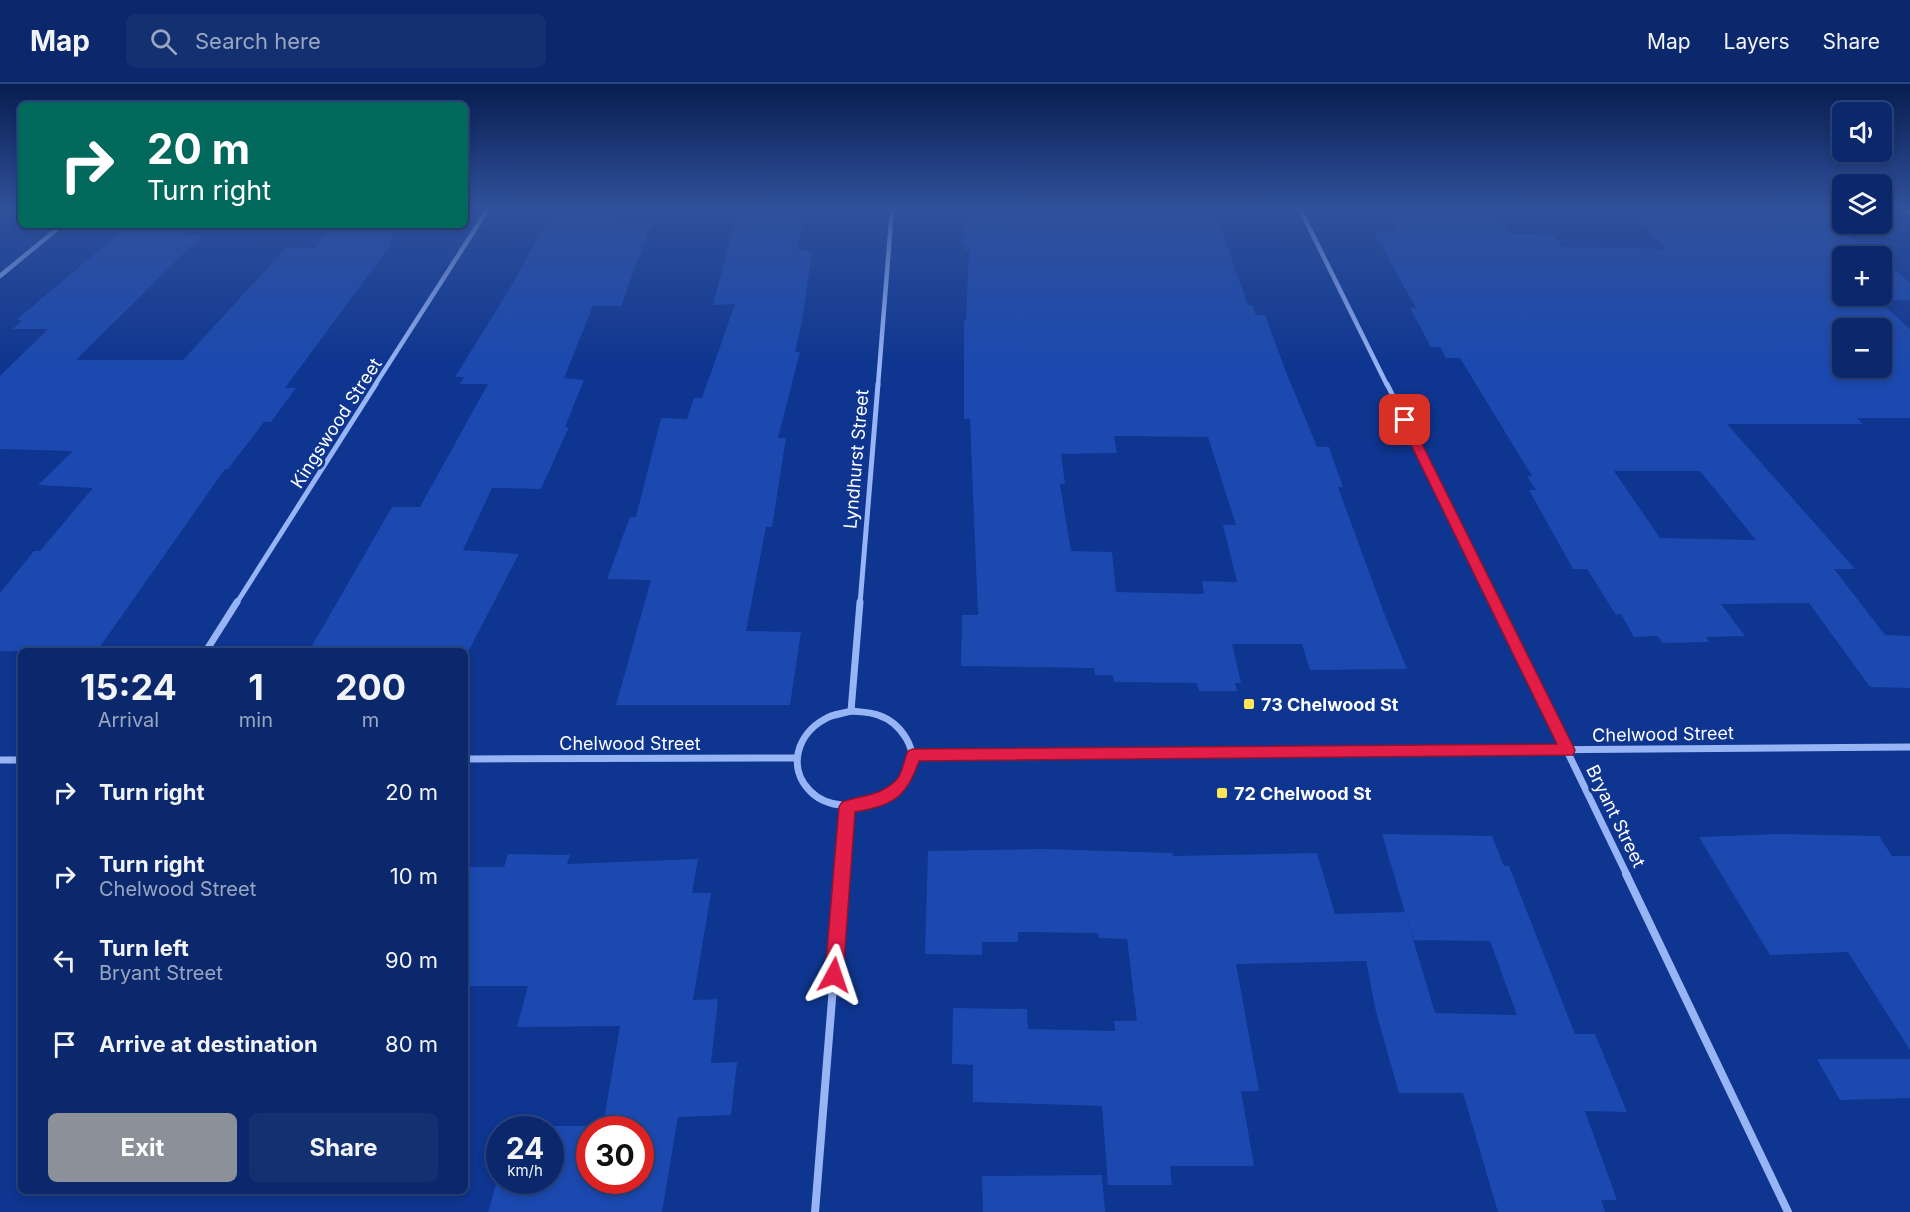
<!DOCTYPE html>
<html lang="en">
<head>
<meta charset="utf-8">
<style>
	body { margin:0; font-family:Inter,sans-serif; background:#133071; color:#f1f3f6; height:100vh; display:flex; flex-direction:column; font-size:22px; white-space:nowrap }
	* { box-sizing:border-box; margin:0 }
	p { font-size:20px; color:#99a6c1 }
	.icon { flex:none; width:33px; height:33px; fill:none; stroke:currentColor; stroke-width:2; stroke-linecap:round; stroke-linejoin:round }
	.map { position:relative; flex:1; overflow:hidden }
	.details { position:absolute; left:18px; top:564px; width:450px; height:546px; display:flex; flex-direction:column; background:#0a286b; border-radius:9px; box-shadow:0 3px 9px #0003,0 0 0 2px #2a447e }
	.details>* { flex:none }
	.banner { position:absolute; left:18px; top:18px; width:450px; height:126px; border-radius:9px; box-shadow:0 3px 9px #0003,0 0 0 2px #2a447e; background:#00695c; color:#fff; overflow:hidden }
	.controls { position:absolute; left:1832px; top:18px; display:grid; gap:12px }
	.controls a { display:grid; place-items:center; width:60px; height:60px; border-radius:9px; background:#0a286b; box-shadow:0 3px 9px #0003,0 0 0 2px #2a447e; font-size:30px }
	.speed { position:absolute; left:486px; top:1032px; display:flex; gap:12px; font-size:30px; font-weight:700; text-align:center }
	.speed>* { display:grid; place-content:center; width:78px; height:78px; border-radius:50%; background:#0a286b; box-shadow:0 3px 9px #0003,0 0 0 2px #2a447e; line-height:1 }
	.speed small { font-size:15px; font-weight:400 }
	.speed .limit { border:9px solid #d22; background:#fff; color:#111 }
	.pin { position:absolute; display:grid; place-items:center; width:51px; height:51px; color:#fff; margin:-26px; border-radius:12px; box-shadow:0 3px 9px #0006 }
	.me { position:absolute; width:66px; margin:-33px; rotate:5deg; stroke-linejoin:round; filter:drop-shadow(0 0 4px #0008) }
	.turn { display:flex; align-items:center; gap:21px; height:126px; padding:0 30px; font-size:27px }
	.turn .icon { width:78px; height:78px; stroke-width:2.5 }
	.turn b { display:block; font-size:42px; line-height:51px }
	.eta { display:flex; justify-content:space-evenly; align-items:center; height:102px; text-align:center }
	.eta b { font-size:36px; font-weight:700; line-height:42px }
	.action { display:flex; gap:12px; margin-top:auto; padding:12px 30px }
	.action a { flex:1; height:69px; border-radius:9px; background:#8c9099; color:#fff; font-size:24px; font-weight:700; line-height:69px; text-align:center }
	.action a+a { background:#133071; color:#f1f3f6 }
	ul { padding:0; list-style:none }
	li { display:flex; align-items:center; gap:18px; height:84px; padding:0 30px }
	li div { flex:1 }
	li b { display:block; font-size:22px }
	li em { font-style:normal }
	header { display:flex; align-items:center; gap:36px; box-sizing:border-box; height:84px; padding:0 30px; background:#0a286b; border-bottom:2px solid #2a447e }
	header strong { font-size:28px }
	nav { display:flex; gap:33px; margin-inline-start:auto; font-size:21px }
	.search { width:420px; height:54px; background:#133071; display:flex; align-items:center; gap:15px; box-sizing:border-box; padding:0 21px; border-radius:9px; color:#99a6c1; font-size:22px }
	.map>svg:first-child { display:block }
</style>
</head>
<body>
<header>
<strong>Map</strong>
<div class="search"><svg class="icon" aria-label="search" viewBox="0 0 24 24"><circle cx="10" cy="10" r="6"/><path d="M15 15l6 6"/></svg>Search here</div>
<nav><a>Map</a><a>Layers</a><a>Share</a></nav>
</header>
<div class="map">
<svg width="1910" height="1128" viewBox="0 0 1910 1128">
	<rect width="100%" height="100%" fill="#0e358f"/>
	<g fill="#1b49af" fill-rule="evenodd">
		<polygon points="554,125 620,125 614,138 652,137 621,222 593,222 564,294 584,296 565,343 569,343 541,405 492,404 463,466 519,470 469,566 309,567 392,423 420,423 488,300 460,300 464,293 455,293 510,204"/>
		<path d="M964 125H1214L1248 221H1252L1256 231H1265L1286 288 1317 363H1329L1343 403H1338L1384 529 1407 585 1310 586 1302 560H1232L1241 599H1235L1237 607H1199L1197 599 1114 598 1113 591H1095L1094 584 961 582 962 531H978L970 335H964V236H966L969 166H965V159H963ZM1114 352 1208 353 1236 441H1223L1237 498 1202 497 1204 510 1116 508 1112 468 1071 467 1060 400H1065L1061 370 1117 369Z"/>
		<path d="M1629 125H1817L1858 159 1879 172H1842V212H1881V174L1910 199V216H1878L1910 245V334H1857L1863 340H1727L1855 485H1834L1885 551 1910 552V604L1870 603 1809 519 1721 520 1745 552 1706 553 1709 558 1662 559 1658 552 1634 553 1621 530 1616 531 1587 485H1573L1529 406H1536L1527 392H1532L1460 274H1446L1440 263H1431L1410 224H1416L1373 147H1398L1388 130H1491L1493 133H1498L1511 150 1553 151 1562 163 1668 165ZM1842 244H1881V284H1842ZM1614 387H1700L1756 456 1660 454Z"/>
		<polygon points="803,132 798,167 812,167 802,237 795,268 800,268 778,354 786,354 772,443 766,443 746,547 801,548 790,621 616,621 651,496 607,495 630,433 636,433 661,334 687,335 694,314 702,314 735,220 713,221 736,133"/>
		<polygon points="129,141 198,141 187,151 202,151 76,276 183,276 286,164 315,164 334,141 401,141 388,159 392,159 285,304 296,304 271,338 264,338 228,385 225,385 97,567 0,567 0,509 34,467 40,467 93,404 38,401 73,367 0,365 0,292 48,245 13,245 22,236 16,236"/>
		<polygon points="1382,750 1492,752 1504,782 1509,782 1575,950 1595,950 1627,1028 1585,1027 1617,1116 1601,1116 1605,1128 1498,1128 1463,1009 1399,1009 1376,928 1366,877 1236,880 1259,1007 1241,1007 1254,1082 1170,1082 1172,1101 1108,1101 1102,1022 973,1018 973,981 952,980 953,924 1027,925 1028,945 1115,947 1114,937 1137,937 1127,855 1099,854 1098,849 1018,848 1018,858 982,858 982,871 925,870 928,767 1044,765 1172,769 1173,772 1317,769 1335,830 1405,828 1435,929 1517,931 1490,857 1413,856"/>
		<polygon points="1777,750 1879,752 1892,772 1910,772 1910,966 1848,868 1770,871 1699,753"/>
		<path d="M508 770 570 771 567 780 698 775 692 809H711L693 916 718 915 711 979 737 978 731 1031 678 1033 662 1128H488L500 1086V1096H550V1046H510L512 1042H603L620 942 517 943 528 902H465V783H504ZM590 1046H640V1096H590Z"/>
		<polygon points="1817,975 1910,975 1910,1014 1840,1016"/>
		<polygon points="1102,1091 1105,1128 983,1128 982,1092"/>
	</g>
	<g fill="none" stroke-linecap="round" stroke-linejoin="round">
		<g stroke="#97b4f4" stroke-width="4.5">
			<polyline points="1300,125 1387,301"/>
			<polyline points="0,192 62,141"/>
			<polyline points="375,301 488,125"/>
			<polyline points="878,301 892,125"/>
		</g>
		<g stroke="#97b4f4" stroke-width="5">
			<polyline points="1387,300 1496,520"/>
			<polyline points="236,520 376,300"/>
			<polyline points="860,520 878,300"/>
		</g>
		<g stroke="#97b4f4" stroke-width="7">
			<polyline points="1495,518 1627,791"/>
			<polyline points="206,567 237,518"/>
			<polyline points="851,627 860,518"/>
			<path d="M851 627C860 628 870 628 878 631 890 635 900 644 906 654 937 707 845 743 810 707 787 684 797 650 825 635 832 630 842 630 851 627Z"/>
			<polyline points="913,671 1910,663"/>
			<polyline points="465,675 795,674"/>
			<polyline points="0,676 21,676"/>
			<polyline points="842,791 847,723"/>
		</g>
		<g stroke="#97b4f4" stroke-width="8">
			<polyline points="1626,790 1788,1128"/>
			<polyline points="815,1128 842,790"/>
		</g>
		<polygon fill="#97b4f4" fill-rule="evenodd" points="1903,125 1910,125 1910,131"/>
	</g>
	<linearGradient id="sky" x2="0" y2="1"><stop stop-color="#081d4f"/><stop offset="0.44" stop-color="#30519b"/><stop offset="1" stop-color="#30519b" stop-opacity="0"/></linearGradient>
	<rect width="1910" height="283" fill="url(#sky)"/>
	<path fill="#e11d48" stroke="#92132f" stroke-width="1.5" d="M1405 333 1410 336 1575 666 1573 671 919 677C906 715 892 721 855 728L843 891 840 897 834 899 828 897 825 891 839 723 842 718C862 711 883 712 898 694 903 687 904 675 908 667L913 665 1557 660 1399 336Z"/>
	<g fill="#ffe659" stroke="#0e358f" stroke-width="2">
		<rect x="1243" y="614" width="12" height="12" rx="3"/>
		<rect x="1216" y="703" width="12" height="12" rx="3"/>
	</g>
	<g text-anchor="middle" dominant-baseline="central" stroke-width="6" stroke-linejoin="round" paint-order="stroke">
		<g font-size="18" fill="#fff" stroke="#0e358f">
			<text transform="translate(336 339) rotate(-57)">Kingswood Street</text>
			<text transform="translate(856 375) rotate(-85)">Lyndhurst Street</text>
			<text transform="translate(1663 650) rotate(-1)">Chelwood Street</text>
			<text x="630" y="659">Chelwood Street</text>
			<text transform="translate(1616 732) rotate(64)">Bryant Street</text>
		</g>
		<g font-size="18" font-weight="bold" fill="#fff" stroke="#0e358f" text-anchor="start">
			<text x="1261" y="620">73 Chelwood St</text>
			<text x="1234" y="709">72 Chelwood St</text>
		</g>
	</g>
</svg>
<div class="controls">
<a><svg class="icon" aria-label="sound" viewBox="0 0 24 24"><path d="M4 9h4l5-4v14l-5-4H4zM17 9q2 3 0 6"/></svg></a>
<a><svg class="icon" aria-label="layers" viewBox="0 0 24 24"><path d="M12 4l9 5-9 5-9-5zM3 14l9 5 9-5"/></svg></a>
<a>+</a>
<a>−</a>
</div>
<div class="speed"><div>24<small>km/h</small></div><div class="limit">30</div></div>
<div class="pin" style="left:1405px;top:336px;background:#d93025"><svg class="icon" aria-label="arrive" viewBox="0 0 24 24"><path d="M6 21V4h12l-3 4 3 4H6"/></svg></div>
<svg class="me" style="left:834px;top:891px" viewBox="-20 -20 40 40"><path d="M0-17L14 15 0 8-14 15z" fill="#e11d48" stroke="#fff" stroke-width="4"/></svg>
<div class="banner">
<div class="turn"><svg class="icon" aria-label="right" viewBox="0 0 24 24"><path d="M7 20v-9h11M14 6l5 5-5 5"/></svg><div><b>20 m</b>Turn right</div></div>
</div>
<section class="details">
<div class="eta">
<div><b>15:24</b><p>Arrival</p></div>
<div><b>1</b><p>min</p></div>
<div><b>200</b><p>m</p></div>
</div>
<ul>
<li><svg class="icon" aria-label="right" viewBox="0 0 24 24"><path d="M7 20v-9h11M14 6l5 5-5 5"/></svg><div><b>Turn right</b></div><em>20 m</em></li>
<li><svg class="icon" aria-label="right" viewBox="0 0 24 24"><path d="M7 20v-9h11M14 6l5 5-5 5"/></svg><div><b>Turn right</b><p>Chelwood Street</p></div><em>10 m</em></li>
<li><svg class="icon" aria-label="left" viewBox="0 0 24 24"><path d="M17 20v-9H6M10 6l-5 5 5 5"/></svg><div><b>Turn left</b><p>Bryant Street</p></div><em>90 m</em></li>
<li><svg class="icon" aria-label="arrive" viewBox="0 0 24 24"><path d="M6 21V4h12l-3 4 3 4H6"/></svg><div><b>Arrive at destination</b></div><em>80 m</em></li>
</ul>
<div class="action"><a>Exit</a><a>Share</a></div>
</section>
</div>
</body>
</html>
